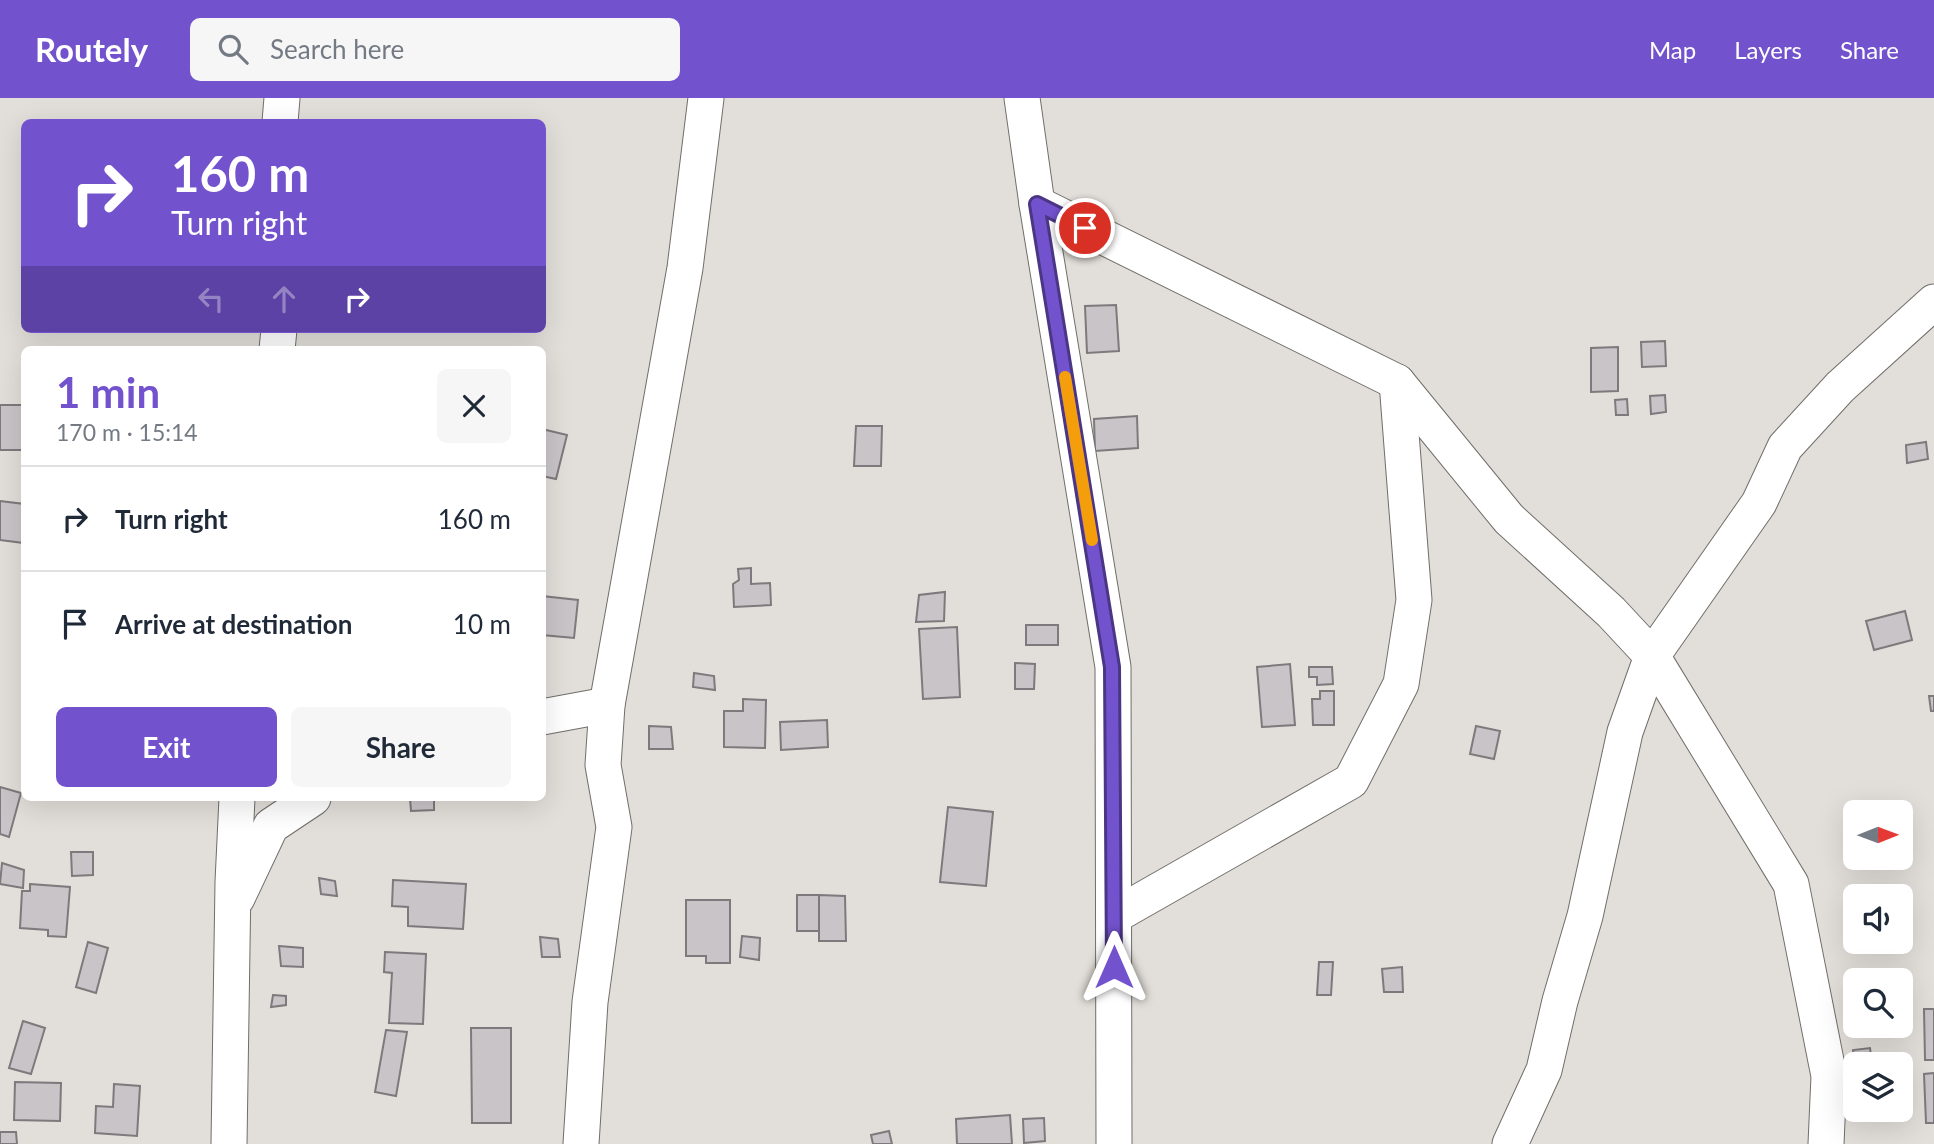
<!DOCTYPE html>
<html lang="en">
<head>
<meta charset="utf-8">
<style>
	body { margin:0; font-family:Lato,sans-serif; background:#f6f6f7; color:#1f2937; height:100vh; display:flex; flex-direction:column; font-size:26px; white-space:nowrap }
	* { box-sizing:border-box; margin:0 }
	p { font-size:23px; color:#747a83 }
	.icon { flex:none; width:38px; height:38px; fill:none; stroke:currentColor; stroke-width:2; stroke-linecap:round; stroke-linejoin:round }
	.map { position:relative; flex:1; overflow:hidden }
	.panel { position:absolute; left:21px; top:248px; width:525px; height:455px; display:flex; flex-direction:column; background:#fff; border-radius:10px; box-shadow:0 7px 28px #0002 }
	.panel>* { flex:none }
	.hud { position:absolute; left:21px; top:21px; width:525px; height:214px; border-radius:10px; box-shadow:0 7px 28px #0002; background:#7353cd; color:#fff; overflow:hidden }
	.needle { width:46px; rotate:89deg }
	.tools { position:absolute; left:1843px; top:702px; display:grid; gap:14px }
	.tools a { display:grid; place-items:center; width:70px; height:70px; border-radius:10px; background:#fff; box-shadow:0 7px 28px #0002; font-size:35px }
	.pin { position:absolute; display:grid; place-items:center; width:60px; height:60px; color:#fff; margin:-30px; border:4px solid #fff; border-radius:50%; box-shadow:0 2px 7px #0007 }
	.me { position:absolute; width:77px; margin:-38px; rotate:0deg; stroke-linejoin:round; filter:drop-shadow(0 0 5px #0008) }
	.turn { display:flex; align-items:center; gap:24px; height:147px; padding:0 35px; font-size:32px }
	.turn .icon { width:91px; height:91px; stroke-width:2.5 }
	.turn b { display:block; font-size:49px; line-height:60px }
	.lanes { display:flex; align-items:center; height:66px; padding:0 35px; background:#0003; justify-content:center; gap:35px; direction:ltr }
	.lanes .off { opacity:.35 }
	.round { display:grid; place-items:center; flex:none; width:74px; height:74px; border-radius:10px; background:#f6f6f7 }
	.head { display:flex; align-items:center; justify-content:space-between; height:119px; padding:0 35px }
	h1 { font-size:42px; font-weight:700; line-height:52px; color:#7353cd }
	.cta { display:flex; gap:14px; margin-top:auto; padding:14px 35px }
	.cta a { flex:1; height:80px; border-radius:10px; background:#7353cd; color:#fff; font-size:28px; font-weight:700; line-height:80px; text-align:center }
	.cta a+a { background:#f6f6f7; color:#1f2937 }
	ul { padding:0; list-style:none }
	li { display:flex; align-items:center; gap:21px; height:105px; padding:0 35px; border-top:2px solid #e0e1e3 }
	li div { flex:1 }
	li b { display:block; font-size:26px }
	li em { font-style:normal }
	header { display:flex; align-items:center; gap:42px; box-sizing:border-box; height:98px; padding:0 35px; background:#7353cd; color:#fff }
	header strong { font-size:33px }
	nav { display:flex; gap:38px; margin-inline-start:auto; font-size:24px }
	.search { width:490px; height:63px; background:#f6f6f7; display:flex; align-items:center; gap:18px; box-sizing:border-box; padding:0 24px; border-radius:10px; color:#747a83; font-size:26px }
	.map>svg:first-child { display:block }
</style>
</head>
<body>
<header>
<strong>Routely</strong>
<div class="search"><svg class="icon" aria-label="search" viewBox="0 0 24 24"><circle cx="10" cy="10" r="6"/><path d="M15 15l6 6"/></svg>Search here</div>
<nav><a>Map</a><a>Layers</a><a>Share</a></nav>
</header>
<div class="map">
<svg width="1934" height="1046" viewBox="0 0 1934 1046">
	<rect width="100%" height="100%" fill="#e2ded9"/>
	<g fill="#c9c4c8" stroke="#7e797c" stroke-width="2">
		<polygon points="1116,207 1119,253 1087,255 1085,208"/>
		<polygon points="1665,243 1666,268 1642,269 1641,244"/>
		<polygon points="1618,249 1618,293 1591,294 1591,250"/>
		<polygon points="1665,297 1666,314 1651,316 1650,298"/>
		<polygon points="1627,301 1628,317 1616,317 1615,302"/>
		<rect x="0" y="307" width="24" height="45"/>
		<polygon points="1137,318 1138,350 1095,353 1094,321"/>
		<polygon points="856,328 882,328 881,368 854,368"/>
		<polygon points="542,331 567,337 556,381 542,378"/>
		<polygon points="1926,344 1928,361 1907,365 1906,347"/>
		<polygon points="0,403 24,406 24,445 0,442"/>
		<polygon points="751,470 751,486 770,485 771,507 734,509 733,486 739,482 738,471"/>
		<polygon points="945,494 944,523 916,524 919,497"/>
		<polygon points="542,498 578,502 574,540 542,537"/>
		<polygon points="1905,513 1912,542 1874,552 1866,523"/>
		<rect x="1026" y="527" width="32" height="20"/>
		<polygon points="957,529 960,599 923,601 919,531"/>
		<polygon points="1015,565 1035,566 1034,591 1015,591"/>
		<polygon points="1290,566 1295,627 1262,629 1257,569"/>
		<polygon points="1309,569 1332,569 1333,586 1317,587 1317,579 1309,579"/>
		<polygon points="694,575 714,578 715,592 693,589"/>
		<polygon points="1320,593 1334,593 1334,627 1313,627 1312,601 1320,601"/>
		<polygon points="1929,598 1934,598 1934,613 1931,613"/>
		<polygon points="743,601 766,602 765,650 724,649 724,613 743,613"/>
		<polygon points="827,622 828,649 781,652 780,624"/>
		<polygon points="649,628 671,629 673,651 649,651"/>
		<polygon points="1476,628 1500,633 1494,661 1470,656"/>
		<polygon points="0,689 21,695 9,739 0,736"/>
		<polygon points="410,700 434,700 434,712 411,713"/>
		<polygon points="948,709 993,714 986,788 940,784"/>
		<polygon points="71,754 93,754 93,777 72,778"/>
		<polygon points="2,765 24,772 23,790 0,786"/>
		<polygon points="319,780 335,783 337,798 321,796"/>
		<polygon points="393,782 466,786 463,831 408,828 408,809 392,808"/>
		<polygon points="30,786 70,789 66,839 48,838 48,832 20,830 22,793 30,793"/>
		<rect x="797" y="797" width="22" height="36"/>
		<polygon points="819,797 845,798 846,843 819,843"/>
		<polygon points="686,802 730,802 730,865 706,865 706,858 686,858"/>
		<polygon points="742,838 760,840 759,862 740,859"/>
		<polygon points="540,839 558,841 560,859 542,859"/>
		<polygon points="88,844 108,850 96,895 76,889"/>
		<polygon points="279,848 303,850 303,869 281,868"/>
		<polygon points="385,854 426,856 423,926 389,925 392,875 384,874"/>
		<polygon points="1319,864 1333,864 1331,897 1317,897"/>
		<polygon points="1402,869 1403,894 1384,894 1382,871"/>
		<polygon points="273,897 286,898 286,907 271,909"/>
		<polygon points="1924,911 1934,911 1934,962 1925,962"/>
		<polygon points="23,923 45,930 31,976 9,970"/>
		<polygon points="471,930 511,930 511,1025 472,1025"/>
		<polygon points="386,932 407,934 396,998 375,994"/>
		<polygon points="1870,950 1872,966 1855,966 1853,952"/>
		<polygon points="1934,975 1934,1025 1926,1025 1924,976"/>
		<polygon points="15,984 61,985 60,1023 14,1022"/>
		<polygon points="114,986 140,988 137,1038 95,1035 96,1008 113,1009"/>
		<polygon points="1010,1017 1012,1046 957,1046 956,1021"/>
		<polygon points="1044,1020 1045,1043 1024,1045 1023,1021"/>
		<polygon points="889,1033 892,1046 873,1046 871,1037"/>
		<polygon points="0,1034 16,1034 17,1046 0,1046"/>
	</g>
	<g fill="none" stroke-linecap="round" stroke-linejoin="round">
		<defs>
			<g id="minor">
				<polyline points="1022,0 1037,106 1113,569 1114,1046"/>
				<polyline points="280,24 282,0"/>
				<polyline points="1037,106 1397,284 1509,421 1611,514 1652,558 1791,786 1829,978 1826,1046"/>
				<polyline points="277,252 279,231"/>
				<polyline points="542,619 607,607"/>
				<polyline points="237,800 271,728 313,700"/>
				<polyline points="1114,818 1351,683 1401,586 1414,502 1397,284"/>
				<polyline points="229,1046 233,784 237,700"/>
				<polyline points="581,1046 590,904 614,729 603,667 607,607 685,170 706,0"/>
				<polyline points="1510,1046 1544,972 1560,903 1585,818 1625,634 1652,558 1759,405 1785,349 1840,289 1934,204"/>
			</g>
		</defs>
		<use href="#minor" stroke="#716e6a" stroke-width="37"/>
		<use href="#minor" stroke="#fff" stroke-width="35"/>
	</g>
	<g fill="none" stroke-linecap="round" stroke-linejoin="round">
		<defs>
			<polyline id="route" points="1085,130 1037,106 1112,569 1114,869"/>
		</defs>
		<use href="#route" stroke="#4b3685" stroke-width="18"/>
		<use href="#route" stroke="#7353cd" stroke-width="12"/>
		<polyline stroke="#f59e0b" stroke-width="12" points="1065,279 1092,442"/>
	</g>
</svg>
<div class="tools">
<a><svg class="needle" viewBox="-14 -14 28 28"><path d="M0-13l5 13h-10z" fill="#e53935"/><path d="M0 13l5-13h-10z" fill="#747a83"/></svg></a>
<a><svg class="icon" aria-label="sound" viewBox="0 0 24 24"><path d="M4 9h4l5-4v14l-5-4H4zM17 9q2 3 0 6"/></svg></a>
<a><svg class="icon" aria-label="search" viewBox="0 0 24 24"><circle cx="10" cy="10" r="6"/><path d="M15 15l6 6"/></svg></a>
<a><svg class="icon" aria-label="layers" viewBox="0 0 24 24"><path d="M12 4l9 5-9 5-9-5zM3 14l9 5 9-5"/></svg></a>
</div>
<div class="pin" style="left:1085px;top:130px;background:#d93025"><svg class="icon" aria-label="arrive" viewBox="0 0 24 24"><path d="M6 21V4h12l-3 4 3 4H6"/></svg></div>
<svg class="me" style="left:1114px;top:869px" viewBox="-20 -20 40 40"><path d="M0-17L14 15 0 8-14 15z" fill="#7353cd" stroke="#fff" stroke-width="4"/></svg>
<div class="hud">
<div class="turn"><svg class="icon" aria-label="right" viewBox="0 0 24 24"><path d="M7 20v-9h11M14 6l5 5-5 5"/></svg><div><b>160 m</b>Turn right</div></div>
<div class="lanes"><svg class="icon off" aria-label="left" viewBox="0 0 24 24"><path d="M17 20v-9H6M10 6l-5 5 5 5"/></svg><svg class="icon off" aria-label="ahead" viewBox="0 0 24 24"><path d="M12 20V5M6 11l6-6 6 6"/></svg><svg class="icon" aria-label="right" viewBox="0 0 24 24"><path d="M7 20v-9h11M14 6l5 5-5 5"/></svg></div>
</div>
<section class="panel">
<div class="head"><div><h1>1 min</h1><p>170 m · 15:14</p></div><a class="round"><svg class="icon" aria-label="close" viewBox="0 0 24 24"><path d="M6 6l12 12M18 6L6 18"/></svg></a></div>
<ul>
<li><svg class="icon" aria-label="right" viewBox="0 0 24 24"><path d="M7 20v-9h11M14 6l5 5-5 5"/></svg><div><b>Turn right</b></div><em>160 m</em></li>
<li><svg class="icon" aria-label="arrive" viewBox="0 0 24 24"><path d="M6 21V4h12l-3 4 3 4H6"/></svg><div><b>Arrive at destination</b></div><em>10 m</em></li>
</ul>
<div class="cta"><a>Exit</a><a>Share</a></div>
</section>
</div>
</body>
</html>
